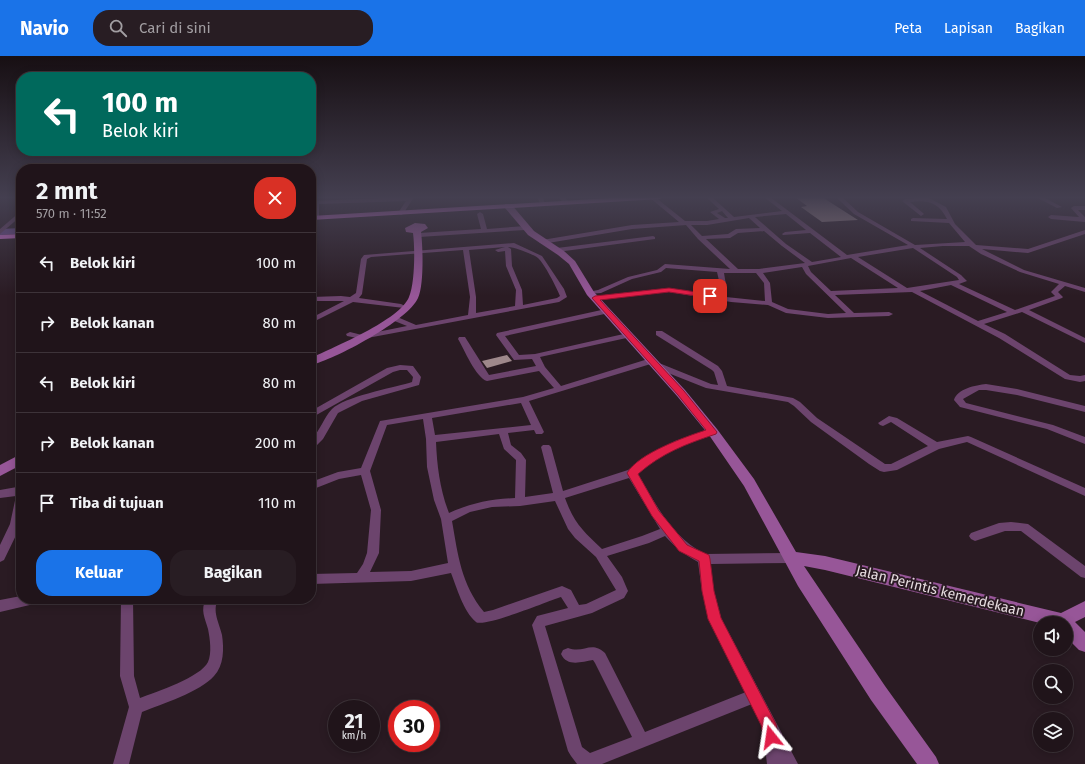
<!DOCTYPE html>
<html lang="id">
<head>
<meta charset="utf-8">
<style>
	body { margin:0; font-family:"Fira Sans",sans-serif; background:#281d23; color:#f1f3f6; height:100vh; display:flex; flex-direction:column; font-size:15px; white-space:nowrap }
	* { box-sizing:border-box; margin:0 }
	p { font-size:13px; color:#a29ea2 }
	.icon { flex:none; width:22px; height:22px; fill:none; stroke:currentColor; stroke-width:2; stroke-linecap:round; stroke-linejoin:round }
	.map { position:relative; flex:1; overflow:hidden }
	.side { position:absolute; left:16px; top:108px; width:300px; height:440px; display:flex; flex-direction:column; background:#20141a; border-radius:16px; box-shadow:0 2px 10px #0003,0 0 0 1px #3d3339 }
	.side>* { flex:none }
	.banner { position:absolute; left:16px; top:16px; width:300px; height:84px; border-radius:16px; box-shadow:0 2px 10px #0003,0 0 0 1px #3d3339; background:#00695c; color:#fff; overflow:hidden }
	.buttons { position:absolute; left:1033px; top:560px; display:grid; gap:8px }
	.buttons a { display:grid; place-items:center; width:40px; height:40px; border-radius:50%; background:#20141a; box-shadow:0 2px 10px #0003,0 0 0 1px #3d3339; font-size:20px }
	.speed { position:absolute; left:328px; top:644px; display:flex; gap:8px; font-size:20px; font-weight:700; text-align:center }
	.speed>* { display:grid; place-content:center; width:52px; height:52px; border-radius:50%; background:#20141a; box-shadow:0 2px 10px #0003,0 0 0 1px #3d3339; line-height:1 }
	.speed small { font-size:10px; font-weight:400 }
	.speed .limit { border:6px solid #d22; background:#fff; color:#111 }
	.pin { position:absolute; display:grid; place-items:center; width:34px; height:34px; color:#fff; margin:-17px; border-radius:8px; box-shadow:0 2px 6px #0006 }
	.me { position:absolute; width:44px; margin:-22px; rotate:345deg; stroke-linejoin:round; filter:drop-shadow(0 0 3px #0008) }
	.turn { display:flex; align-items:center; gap:14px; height:84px; padding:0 20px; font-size:18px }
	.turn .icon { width:52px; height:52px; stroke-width:2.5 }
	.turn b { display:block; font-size:28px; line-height:34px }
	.round { display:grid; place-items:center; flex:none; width:42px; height:42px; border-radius:16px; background:#281d23 }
	.overview { display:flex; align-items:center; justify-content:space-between; height:68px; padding:0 20px }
	h1 { font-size:24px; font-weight:700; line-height:30px }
	.action { display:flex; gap:8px; margin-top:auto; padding:8px 20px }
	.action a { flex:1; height:46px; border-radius:16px; background:#1a73e8; color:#fff; font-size:16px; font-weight:700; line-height:46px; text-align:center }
	.action a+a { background:#281d23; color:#f1f3f6 }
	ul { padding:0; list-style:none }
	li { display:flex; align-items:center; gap:12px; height:60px; padding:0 20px; border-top:1px solid #3d3339 }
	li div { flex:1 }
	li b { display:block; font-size:15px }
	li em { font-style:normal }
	header { display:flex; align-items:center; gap:24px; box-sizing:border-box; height:56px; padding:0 20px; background:#1a73e8; color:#fff }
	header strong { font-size:19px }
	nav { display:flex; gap:22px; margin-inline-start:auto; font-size:14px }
	.search { width:280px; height:36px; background:#281d23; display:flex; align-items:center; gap:10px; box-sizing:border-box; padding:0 14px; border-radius:16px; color:#a29ea2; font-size:15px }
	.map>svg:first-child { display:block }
</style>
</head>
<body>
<header>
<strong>Navio</strong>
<div class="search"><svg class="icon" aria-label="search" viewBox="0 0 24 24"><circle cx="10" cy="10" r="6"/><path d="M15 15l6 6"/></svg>Cari di sini</div>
<nav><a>Peta</a><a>Lapisan</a><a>Bagikan</a></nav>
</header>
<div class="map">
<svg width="1085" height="708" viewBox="0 0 1085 708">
	<rect width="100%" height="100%" fill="#2a1b23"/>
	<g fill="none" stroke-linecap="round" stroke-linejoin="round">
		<polygon fill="#734f99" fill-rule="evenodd" points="21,172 21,178 0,179 0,173"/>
	</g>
	<g fill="#9e888b">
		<polygon points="795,141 822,141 858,164 822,166 801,151 807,150"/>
		<polygon points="507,299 512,305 487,312 482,305"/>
	</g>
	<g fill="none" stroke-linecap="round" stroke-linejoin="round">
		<g fill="#6c446d" fill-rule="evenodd">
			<polygon points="414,141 403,158 401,159 398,157 406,145 319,148 319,162 316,164 313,162 313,149 311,149 311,145"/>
			<polygon points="537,141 543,141 545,149 541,149"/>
			<polygon points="559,141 565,141 569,147 568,148 564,148"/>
			<path d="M649 141H655L685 165H707L719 163 710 156 719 153 706 141H712L734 161 782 155 764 141H770L847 199 908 189 854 158 836 141H842L858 156 915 189 965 186 949 167 911 165V163L913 162 947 163C938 146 928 144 910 146L923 157 924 158 921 160 902 145 905 143 920 142 919 141 929 142 946 151 955 168 976 189 1028 193 1085 174V178L1028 197 982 193 1024 214 1085 232V236L1065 230 1058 236 1063 241 1062 242 1029 254 1085 282V287L1022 256 984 268 1005 278 1070 319 1080 320 1085 319V325L1080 326 1065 323 999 282 912 236 835 239 854 257 889 256 893 258 889 260 828 262 786 257 768 249 731 246 669 236 595 244 591 242 595 240 669 232 720 240V229L717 216 666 212 661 216 632 223 601 237 588 238V236L598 234 628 221 657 214 665 208 730 213 698 183 686 169 632 173 542 188 539 186 542 184 632 169 679 166ZM722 155 728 162H725L717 157ZM786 158 806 174 785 176 782 178 783 179 810 177 841 201 812 206 786 188 755 161ZM749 162 760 172 736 173 728 178 702 180 691 169H707ZM764 175 782 190 805 207 759 213H738L706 183 730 182 738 177ZM943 190H969L981 198 1020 216 1059 228 1051 236 1055 240 1015 254 959 228 967 225 961 219 920 192ZM913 192 957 221 959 224 907 232 858 201ZM851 202 898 232 831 235 811 216 808 210ZM802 211 806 218 846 257 828 258 788 253 772 246 770 227 763 217ZM724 217H756L764 227 765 245 726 241V229ZM951 229 1007 256 978 265 920 235Z"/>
			<polygon points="1036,141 1043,141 1062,151 1057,152"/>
			<polygon points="1074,150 1085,150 1085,154 1078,154 1085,161 1085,166 1051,163 1048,161 1051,159 1079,161 1071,152"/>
			<polygon points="21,155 21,160 0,178 0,173"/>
			<polygon points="480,156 483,158 487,173 525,170 528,172 525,174 419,181 416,179 419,177 481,173 477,158"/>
			<polygon points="653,180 655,181 655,183 557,196 554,194 557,192"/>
			<path d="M514 187 542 200 564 233 567 241 559 246 362 283 347 280 346 278 350 276 362 279 407 270 392 264 391 262 395 260 416 269 468 259 470 241 463 194 371 201 367 203 362 238 359 242 401 248 405 250 404 252 353 246 311 267V262L344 245H311V241L341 240 350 241 356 237 361 203 364 199ZM505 191 495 194 498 196 505 195 506 210 516 234 515 250 476 257V241L469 194ZM508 191C514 191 533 198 538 202 544 207 557 232 560 240L557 242 523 249 522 234 512 210 511 193Z"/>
			<path d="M606 253H609V257L505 280 519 299 535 298 628 277H631V281L540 301 545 311 561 330 648 303H654L655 305 654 307 529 345 544 376 542 378H536L534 374 508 377 511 389 521 397 526 404 525 441 553 437 541 391 543 389H549L551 391 563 435 628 414 642 403 675 385 713 373 716 374 718 376 716 378C686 388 662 396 638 418 656 449 672 481 705 498L791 497 795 499 797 502 795 505 791 507 710 508 714 535 721 562 798 708H767L763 676 764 673 752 648 602 708H577L571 700 568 695 532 569 537 560 568 552 561 541C548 545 484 572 476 566 463 555 457 532 451 517L411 525 311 528V518L357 517 363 508 367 497 371 454 361 419 339 423 311 434V426L338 416 361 412 380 365 523 341 554 332 539 315 487 325C476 322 464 293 458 283L459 281H465L489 319 536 310 532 303 514 304 496 279 497 277ZM521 347 531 369 435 379 432 362ZM423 363 426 383 427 411 434 444 441 463 448 507 411 515 370 516 379 497 381 454 370 415 387 369ZM499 378 504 393 516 404 515 442C491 443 471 447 449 457 440 434 437 410 436 386ZM629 422 660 473 642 480 602 493C583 475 574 467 565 442ZM555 445 568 473 575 482 596 501 616 534 586 548 579 549 571 534 562 530 493 554 484 556C461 528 458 499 452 465L470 456 492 451 520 450ZM665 480C675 491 685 499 698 506L702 535 709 563 746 636 645 676 605 597C591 584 584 598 568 592L563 594 561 598C567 611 581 606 593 604L595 607 632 681 590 697 582 691 545 570 592 557 624 542 628 535 622 521 607 500 649 487Z"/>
			<polygon points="656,275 662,275 718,310 722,315 727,330 793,342 800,346 817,362 885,408 891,408 928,390 891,366 883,370 880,369 878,367 889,360 897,362 937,386 968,380 971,381 1085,432 1085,440 967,386 939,393 897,414 884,416 880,415 869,408 811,366 794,350 788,346 706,332 653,311 652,309 653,307 659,307 711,328 718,329 714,316 712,314 656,279"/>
			<path d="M400 309 413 310 421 321 419 329 362 345 338 357 323 383 314 392 311 393V384C320 375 324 361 332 353 344 341 391 332 409 327L412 326 413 321 407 314H400L393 316 311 362V355L387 312Z"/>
			<path d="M986 328 1017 333 1085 350V356L1017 339 986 334H979L963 343 966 347 1053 369 1085 381V388L1047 373 960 351 954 344C957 333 976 329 986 328Z"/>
			<polygon points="17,431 21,433 21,469 4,504 0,506 0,489 10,468 16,440 0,442 0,434"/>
			<polygon points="1011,466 1028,468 1085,510 1085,522 1081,521 1021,475 1005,475 975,485 971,483 969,480 971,477 999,467"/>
			<polygon points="21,540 21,543 40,543 38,547 34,548 0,556 0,544"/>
			<path d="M121 543H133L134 620 140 642C156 636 201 621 208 606 212 597 210 583 208 573 205 562 200 554 206 543H218C212 556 219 566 222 579 224 593 224 609 214 620 200 636 162 648 142 656L129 708H113L129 651 120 620Z"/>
		</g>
		<g fill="#975698" fill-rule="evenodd">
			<polygon points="505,148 511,148 534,175 564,195 575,205 594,236 685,334 717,373 754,423 796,496 825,500 1061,557 1085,545 1085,561 1075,566 1085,576 1085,596 1079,594 1066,581 1066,567 1040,567 825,514 804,510 885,630 936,701 939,708 917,708 871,644 798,530 744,430 709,379 677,340 587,239 569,208 558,199 528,179 505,152"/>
			<path d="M415 167 425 168 428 172 421 176C423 190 424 230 418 242 409 264 334 304 311 309V302C334 291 400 264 409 241 415 227 415 192 413 177L406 176 405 172Z"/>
			<polygon points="21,398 21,409 0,420 0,409"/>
		</g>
		<g fill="#d570d8" fill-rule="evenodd">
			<polygon points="627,141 663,141 660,143 311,164 311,160"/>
			<polygon points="21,178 21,182 0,183 0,179"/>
		</g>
	</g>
	<linearGradient id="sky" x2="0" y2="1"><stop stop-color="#170f13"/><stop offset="0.59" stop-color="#443f50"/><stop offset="1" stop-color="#443f50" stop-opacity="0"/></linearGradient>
	<rect width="1085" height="240" fill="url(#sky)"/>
	<path fill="#e11d48" stroke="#92132f" d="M669 232 710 238 713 240 710 242 669 236 600 244 684 335 717 376 716 378C686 388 662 397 638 418L659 455 687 489 709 499 710 503 714 535 721 562 776 668 778 681 776 687 771 689 765 687 761 669 708 563 702 535 699 505 679 495 652 460 627 417C639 397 685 381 706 374L678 339 592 242 595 240Z"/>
	<g text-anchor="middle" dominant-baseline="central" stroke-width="4" stroke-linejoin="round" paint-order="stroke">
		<g font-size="14" fill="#e5dbdf" stroke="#2a1b23">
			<text transform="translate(940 535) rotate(14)">Jalan Perintis kemerdekaan</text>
		</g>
	</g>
</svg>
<div class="buttons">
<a><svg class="icon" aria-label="sound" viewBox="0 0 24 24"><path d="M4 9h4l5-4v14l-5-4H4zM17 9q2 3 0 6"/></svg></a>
<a><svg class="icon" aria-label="search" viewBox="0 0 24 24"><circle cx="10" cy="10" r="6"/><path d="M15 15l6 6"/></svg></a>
<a><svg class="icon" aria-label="layers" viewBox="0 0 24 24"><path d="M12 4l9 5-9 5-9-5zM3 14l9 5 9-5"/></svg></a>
</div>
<div class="speed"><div>21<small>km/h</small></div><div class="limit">30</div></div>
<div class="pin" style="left:710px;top:240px;background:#d93025"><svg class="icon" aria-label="arrive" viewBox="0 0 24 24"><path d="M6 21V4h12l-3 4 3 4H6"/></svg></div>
<svg class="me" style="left:771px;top:681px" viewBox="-20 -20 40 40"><path d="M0-17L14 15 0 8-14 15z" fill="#e11d48" stroke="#fff" stroke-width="4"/></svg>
<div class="banner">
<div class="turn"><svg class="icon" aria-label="left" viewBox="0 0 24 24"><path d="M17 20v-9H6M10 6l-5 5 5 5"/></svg><div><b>100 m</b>Belok kiri</div></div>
</div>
<section class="side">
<div class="overview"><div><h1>2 mnt</h1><p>570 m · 11:52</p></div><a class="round" style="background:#d93025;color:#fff"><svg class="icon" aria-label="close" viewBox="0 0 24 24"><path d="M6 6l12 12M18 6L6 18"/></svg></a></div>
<ul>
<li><svg class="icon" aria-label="left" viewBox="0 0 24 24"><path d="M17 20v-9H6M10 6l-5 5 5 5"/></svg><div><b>Belok kiri</b></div><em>100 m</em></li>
<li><svg class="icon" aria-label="right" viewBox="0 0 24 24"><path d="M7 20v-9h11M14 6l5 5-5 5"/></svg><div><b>Belok kanan</b></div><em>80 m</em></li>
<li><svg class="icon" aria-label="left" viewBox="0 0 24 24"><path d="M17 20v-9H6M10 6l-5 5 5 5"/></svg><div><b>Belok kiri</b></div><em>80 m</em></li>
<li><svg class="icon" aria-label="right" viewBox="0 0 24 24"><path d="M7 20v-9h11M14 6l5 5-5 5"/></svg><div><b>Belok kanan</b></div><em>200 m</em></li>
<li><svg class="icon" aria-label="arrive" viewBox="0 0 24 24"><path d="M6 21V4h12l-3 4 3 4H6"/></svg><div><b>Tiba di tujuan</b></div><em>110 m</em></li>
</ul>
<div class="action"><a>Keluar</a><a>Bagikan</a></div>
</section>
</div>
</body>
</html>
